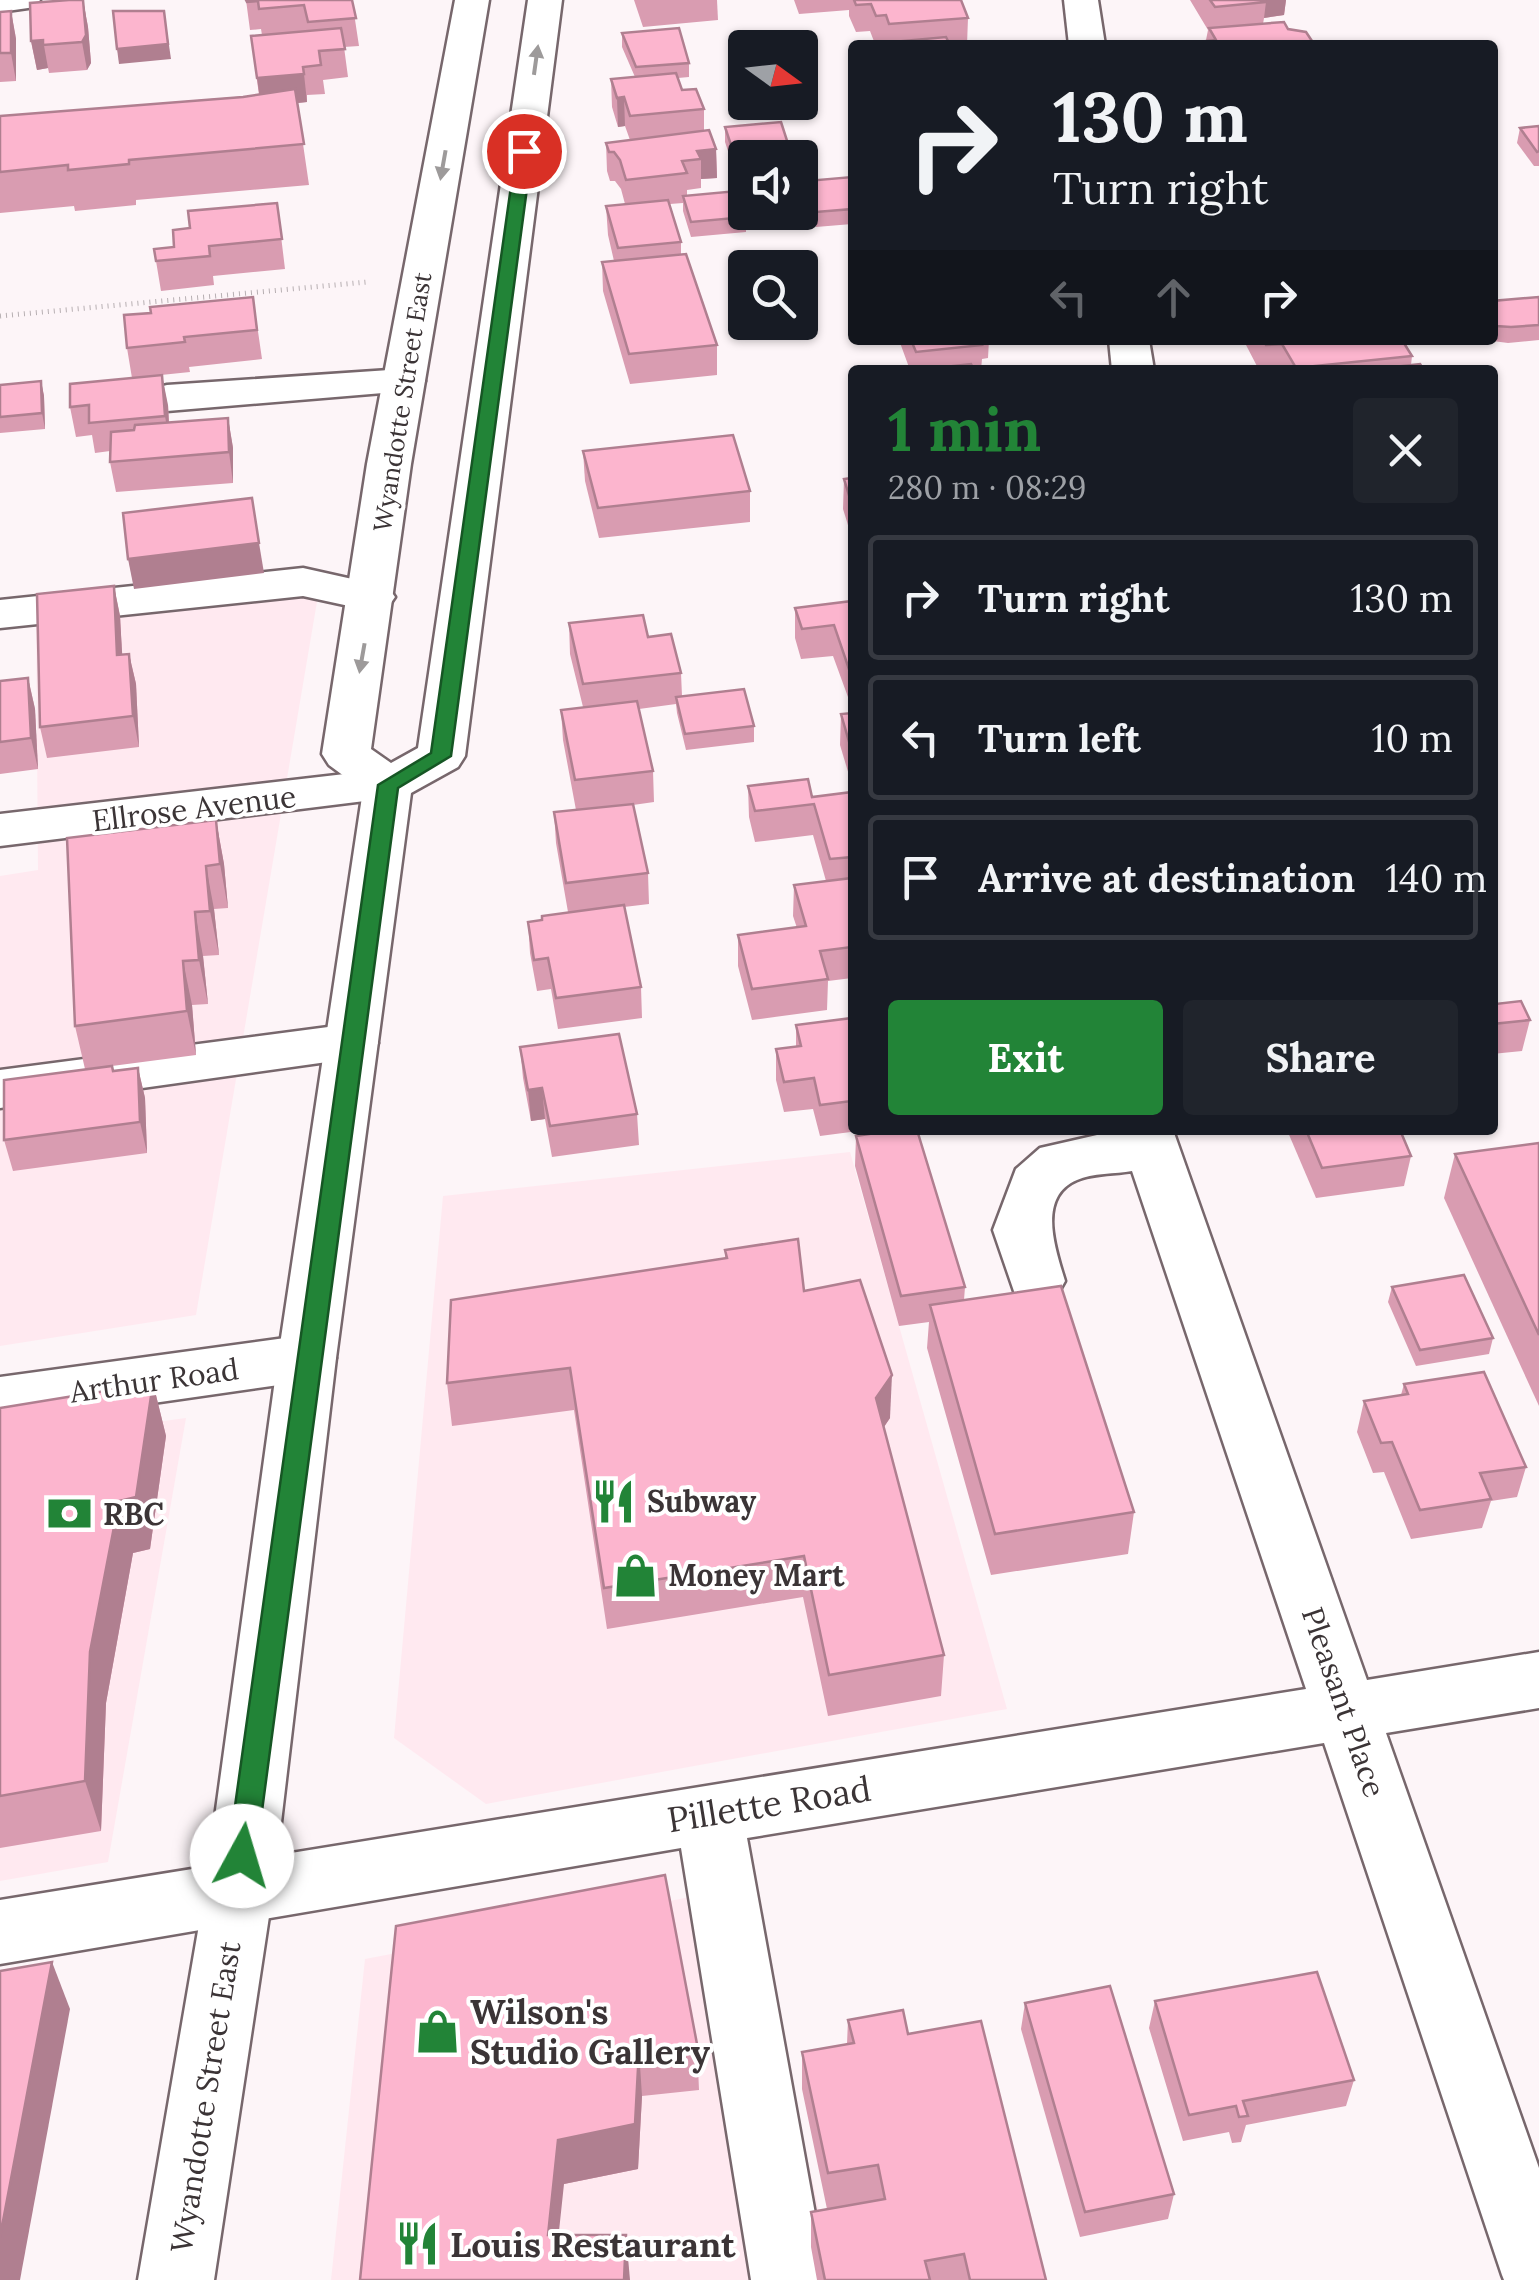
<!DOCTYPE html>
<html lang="en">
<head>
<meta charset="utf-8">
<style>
	body { margin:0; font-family:Lora,serif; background:#20242c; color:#f1f3f6; height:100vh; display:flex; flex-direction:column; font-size:38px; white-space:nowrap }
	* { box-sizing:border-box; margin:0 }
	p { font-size:32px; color:#9ea1a6 }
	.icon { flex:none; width:55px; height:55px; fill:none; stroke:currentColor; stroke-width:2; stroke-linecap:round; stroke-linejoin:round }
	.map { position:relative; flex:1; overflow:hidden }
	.drawer { position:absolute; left:848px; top:365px; width:650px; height:770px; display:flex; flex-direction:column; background:#171b24; border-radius:10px; box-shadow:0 2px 8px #0004 }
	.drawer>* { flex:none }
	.banner { position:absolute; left:848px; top:40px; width:650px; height:305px; border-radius:10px; box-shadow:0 2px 8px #0004; background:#171b24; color:#f1f3f6; overflow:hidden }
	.needle { width:65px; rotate:105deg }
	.tools { position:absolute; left:728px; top:30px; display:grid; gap:20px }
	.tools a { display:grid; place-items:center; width:90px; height:90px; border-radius:10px; background:#171b24; box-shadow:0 2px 8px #0004; font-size:50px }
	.pin { position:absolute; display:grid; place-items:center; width:85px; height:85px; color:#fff; margin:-42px; border:5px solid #fff; border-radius:50%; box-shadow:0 2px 10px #0007 }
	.me { position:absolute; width:110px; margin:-55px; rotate:6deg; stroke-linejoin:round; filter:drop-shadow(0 0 8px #0008) }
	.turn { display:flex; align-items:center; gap:35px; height:210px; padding:0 40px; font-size:45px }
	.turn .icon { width:130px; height:130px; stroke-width:2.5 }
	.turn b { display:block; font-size:70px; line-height:85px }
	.lanes { display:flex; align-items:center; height:95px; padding:0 40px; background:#0003; justify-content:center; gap:50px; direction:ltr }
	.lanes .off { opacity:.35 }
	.round { display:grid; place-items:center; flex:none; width:105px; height:105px; border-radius:10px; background:#20242c }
	.overview { display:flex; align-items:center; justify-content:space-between; height:170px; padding:0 40px }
	h1 { font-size:60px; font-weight:700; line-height:75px; color:#228437 }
	.primary-button { display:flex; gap:20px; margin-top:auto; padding:20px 40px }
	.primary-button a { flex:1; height:115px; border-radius:10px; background:#228437; color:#fff; font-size:40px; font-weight:700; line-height:115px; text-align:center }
	.primary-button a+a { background:#20242c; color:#f1f3f6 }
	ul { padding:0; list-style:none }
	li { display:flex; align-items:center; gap:30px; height:125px; margin:0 20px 15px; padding:0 20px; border:5px solid #363941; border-radius:10px }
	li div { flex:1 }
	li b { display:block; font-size:38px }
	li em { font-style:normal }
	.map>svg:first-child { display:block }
</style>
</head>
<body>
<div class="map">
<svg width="1539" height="2280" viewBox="0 0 1539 2280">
	<rect width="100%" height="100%" fill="#fdf5f8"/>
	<g fill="#ffe9f0">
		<polygon points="320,584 196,1315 0,1346 0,876 38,870 36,615"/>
		<polygon points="850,1152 1007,1709 486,1804 394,1738 443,1196"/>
		<polygon points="186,1418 108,1862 0,1881 0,1443"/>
		<polygon points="748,1886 834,2280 331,2280 365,1959"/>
	</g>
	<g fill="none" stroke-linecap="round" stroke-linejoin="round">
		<defs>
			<g id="minor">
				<polygon points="0,0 40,0 35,7 0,12"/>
				<polygon points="1064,0 1098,0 1105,45 1069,45"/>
				<polygon points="1109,340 1149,340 1154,370 1112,370"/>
				<polygon points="404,369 419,372 425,381 419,390 167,411 152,407 146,398 152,389 167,385"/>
				<polygon points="303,568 388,587 395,597 388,607 372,611 303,596 0,628 0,600"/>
				<polygon points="388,769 405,774 412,785 405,796 0,846 0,814"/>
				<polygon points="351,1024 370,1030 378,1043 370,1056 0,1108 0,1070"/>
				<path d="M1119 1130H1173L1367 1680 1539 1652V1708L1386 1733 1539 2168V2280H1504L1502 2275 1324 1743 747 1838 827 2280H751L681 1848 0 1964V1900L1306 1689 1132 1171C1116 1174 1092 1173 1077 1180 1036 1197 1056 1251 1065 1281L1056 1297 1036 1303 1016 1297 993 1230 1016 1169 1040 1148Z"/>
				<polygon points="307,1335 328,1342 336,1358 328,1374 307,1381 0,1425 0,1377"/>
			</g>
			<polygon id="major" points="455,0 489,0 411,464 371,749 391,763 418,748 528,0 562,0 465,756 458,767 411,793 336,1358 273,1890 214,2280 138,2280 205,1890 278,1358 363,790 329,765 322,754 367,464"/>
		</defs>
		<use href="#minor" stroke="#77676c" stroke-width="5"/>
		<use href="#major" stroke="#77676c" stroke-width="5"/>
		<polyline stroke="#b7afb2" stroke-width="5" stroke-dasharray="1 5" stroke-linecap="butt" points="0,316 367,282"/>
		<use href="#minor" fill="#fff" fill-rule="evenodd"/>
		<use href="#major" fill="#fff" fill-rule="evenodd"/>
	</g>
	<g fill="#d99cb1">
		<polygon points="83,0 88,27 91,63 87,70 49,73 48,68 37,70 31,41"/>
		<polygon points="246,0 352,0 359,46 344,47 348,77 323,80 325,94 307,95 307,102 297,103 309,185 136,200 136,205 75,211 74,206 0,213 0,116 259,95 251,36 262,35 261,29 250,30"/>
		<polygon points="634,0 717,0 718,20 643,27"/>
		<polygon points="794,0 961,0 968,18 967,45 875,44 870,31 856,32 849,16 849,10 799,14"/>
		<polygon points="1190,0 1286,0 1284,15 1264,18 1263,24 1288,29 1314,45 1205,45 1208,30"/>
		<polygon points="11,11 16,39 16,81 0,82 0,12"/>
		<polygon points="622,33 689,63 689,77 678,78 682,90 704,109 704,130 716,149 717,178 701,179 701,188 687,190 687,196 746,217 746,232 691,237 683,211 683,203 670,204 681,242 681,254 717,345 717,375 630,384 603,291 602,262 614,261 608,235 606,206 625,204 621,189 615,181 610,181 607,171 606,143 630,140 625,126 618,127 612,107 611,79 635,77 622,47"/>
		<polygon points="1539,126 1539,166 1534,166 1517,143 1520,128"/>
		<polygon points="725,127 791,153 791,158 745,158 745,171 735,172 725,142"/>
		<polygon points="852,177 852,224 816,227 806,196 806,181"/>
		<polygon points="277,203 285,269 213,276 214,285 161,291 156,261 174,247 190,228"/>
		<polygon points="253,297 262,359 189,367 190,372 132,378 127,348 151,313"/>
		<polygon points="1539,297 1539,340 1508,343 1493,341 1492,301"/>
		<polygon points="899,340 989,340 988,358 982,359 981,370 910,370"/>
		<polygon points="1247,340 1404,340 1412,356 1411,365 1424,370 1259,370 1246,345"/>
		<polygon points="41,381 44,396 45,429 0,433 0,385"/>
		<polygon points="70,384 168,405 169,423 228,418 233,448 233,483 116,492 110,462 110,451 95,453 92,435 76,437 70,407"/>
		<polygon points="583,451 750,491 750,522 599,538 585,481"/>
		<polygon points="852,478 852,538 843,509 844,479"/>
		<polygon points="114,586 120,616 122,655 129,654 136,684 139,747 47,758 40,727"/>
		<polygon points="852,601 852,708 833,656 801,659 795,638 795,608"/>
		<polygon points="569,623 648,637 681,673 682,696 754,726 754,742 686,750 677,713 676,704 639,709 653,771 654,802 633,805 648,873 649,904 624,907 641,987 642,1018 558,1029 551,989 537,991 530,953 528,922 542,920 568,912 556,843 554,812 576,810 563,740 561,710 583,707 570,654"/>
		<polygon points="28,678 35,709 38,769 0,774 0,681"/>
		<polygon points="852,713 852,785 840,745 841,714"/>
		<polygon points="748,786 812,797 852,792 852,978 828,981 827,1010 752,1020 738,966 738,935 797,928 793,916 794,885 826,881 813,835 755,842 749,817"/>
		<polygon points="216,820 224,864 228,908 214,909 219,955 203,956 208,1004 192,1005 196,1055 112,1066 113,1071 138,1068 145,1098 147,1153 13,1171 4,1140 85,1069 75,1026"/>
		<polygon points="1492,997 1496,1004 1530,1020 1522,1051 1492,1054"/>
		<polygon points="852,1018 852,1130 866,1130 820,1136 813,1109 784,1112 776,1080 776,1049 796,1046 796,1025"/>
		<polygon points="520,1047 637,1114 639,1145 552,1157 545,1119 531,1121 523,1078"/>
		<polygon points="1287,1130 1400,1130 1411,1156 1404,1186 1316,1198"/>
		<polygon points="856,1136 965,1287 964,1300 1134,1512 1128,1554 991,1575 927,1348 929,1322 899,1326 855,1166"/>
		<polygon points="1539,1143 1539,1406 1444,1198 1455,1154"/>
		<polygon points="725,1250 804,1291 890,1418 884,1427 944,1655 941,1696 828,1716 803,1597 607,1629 574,1410 452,1426 447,1383 725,1259"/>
		<polygon points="1392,1287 1493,1338 1489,1354 1416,1366 1388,1302"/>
		<polygon points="153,1383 166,1436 150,1549 133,1553 106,1703 101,1831 0,1848 0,1408"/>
		<polygon points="1404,1384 1526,1467 1517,1497 1491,1501 1482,1528 1411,1539 1384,1472 1373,1473 1357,1432 1364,1401 1401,1395"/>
		<polygon points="396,1926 697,2044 699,2090 642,2096 638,2169 564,2184"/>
		<polygon points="1155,2001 1354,2080 1346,2106 1246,2125 1241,2142 1232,2143 1229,2132 1183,2141 1149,2028"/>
		<polygon points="1025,2003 1174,2194 1168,2219 1080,2237 1021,2029"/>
		<polygon points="848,2020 908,2034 1046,2280 817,2280 811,2247 811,2212 827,2209 802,2089 802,2052 847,2044"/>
	</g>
	<g fill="#b07f90">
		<polygon points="83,0 88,27 91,63 87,70 82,42"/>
		<polygon points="1257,0 1286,0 1284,15 1264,18 1266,2"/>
		<polygon points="11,11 16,39 16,81 11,53"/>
		<polygon points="164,11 171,59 119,64 117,49"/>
		<polygon points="43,40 48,68 37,70 31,41"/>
		<polygon points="304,74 307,102 261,107 257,78"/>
		<polygon points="624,97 625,126 618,127 617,98"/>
		<polygon points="716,149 717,178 701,179 701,159 697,151"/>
		<polygon points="162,375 168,405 170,446 165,416"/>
		<polygon points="41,381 44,396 45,429 42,413"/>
		<polygon points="228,418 233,448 233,483 229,452"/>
		<polygon points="259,543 264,573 134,589 128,559"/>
		<polygon points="114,586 120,616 124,686 117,655"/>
		<polygon points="129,654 136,684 139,747 133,716"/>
		<polygon points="28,678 35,709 38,769 31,738"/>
		<polygon points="216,820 224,864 228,908 220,864"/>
		<polygon points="206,866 214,909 219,955 210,911"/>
		<polygon points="195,912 203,956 208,1004 199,960"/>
		<polygon points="183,961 192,1005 196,1055 187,1011"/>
		<polygon points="138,1068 145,1098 147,1153 140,1122"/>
		<polygon points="542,1088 545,1119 531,1121 528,1090"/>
		<polygon points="892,1375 890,1418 875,1440 876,1398"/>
		<polygon points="153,1383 166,1436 150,1549 133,1553 106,1703 101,1831 85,1781 90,1652 119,1501"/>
		<polygon points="52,1962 70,2009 20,2280 0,2280 0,2237"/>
		<polygon points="639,2050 642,2096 638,2169 564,2184 554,2278 548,2235 558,2140"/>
		<polygon points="626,2235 630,2280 624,2280"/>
	</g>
	<g fill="#fcb5ce" stroke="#b07f90" stroke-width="2.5">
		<polygon points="69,0 83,0 86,35 82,42 43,45 43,40 31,41 30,3"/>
		<polygon points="246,0 352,0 356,18 308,22 304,5 259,9 258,1 247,2"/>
		<polygon points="854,0 961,0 968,18 889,24 886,15 876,16 871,4 856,5"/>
		<polygon points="1210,0 1264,0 1266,2 1215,7"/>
		<polygon points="11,11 11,53 0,53 0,12"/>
		<polygon points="113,11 164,11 168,44 117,49"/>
		<polygon points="1284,22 1288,29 1306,32 1314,44 1207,45 1206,41 1216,40 1209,28"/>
		<polygon points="341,28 345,49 319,51 321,65 303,67 304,74 257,78 251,36"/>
		<polygon points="679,28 689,63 636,67 622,33"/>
		<polygon points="946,37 950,45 882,45 881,43"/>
		<polygon points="676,73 682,90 696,89 704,109 630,116 624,97 617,98 611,79"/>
		<polygon points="295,89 304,144 129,160 129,164 68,170 68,165 0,172 0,116 243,97"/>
		<polygon points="781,122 791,153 735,157 725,127"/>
		<polygon points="1539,126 1539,151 1537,152 1520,128"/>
		<polygon points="709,130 716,149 697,151 701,159 682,161 687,173 626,180 620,160 614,152 609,152 606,143"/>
		<polygon points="852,177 852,209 816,212 806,181"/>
		<polygon points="737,191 746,217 691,222 683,196"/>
		<polygon points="668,200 681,242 618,248 606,206"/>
		<polygon points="277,203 282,239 209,246 210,256 156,261 154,249 174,247 173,230 190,228 188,211"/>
		<polygon points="686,254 717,345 629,354 602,262"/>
		<polygon points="253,297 257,330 184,337 185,342 127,348 124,315 151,313 150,307"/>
		<polygon points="1539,297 1539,325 1511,327 1496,326 1492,319 1492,301"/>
		<polygon points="911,340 980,340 982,345 916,352"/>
		<polygon points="1263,340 1402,340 1412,356 1296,368 1282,344 1266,345"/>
		<polygon points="971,364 974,370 917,370"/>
		<polygon points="1420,364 1424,370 1366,370"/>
		<polygon points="162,375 165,416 89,423 89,405 70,407 70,384"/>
		<polygon points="41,381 42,413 0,417 0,385"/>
		<polygon points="228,418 229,452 110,462 111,432 134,430 135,425"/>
		<polygon points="733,435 750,491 598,508 583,451"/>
		<polygon points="852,478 852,505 844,479"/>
		<polygon points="252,498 259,543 128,559 123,513"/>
		<polygon points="114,586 117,655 129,654 133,716 40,727 37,594"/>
		<polygon points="852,601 852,678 834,625 802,629 795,608"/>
		<polygon points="643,615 648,637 671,634 681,673 583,684 569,623"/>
		<polygon points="28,678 31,738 0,742 0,681"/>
		<polygon points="744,689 754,726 685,734 676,697"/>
		<polygon points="637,701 653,771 575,780 561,710"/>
		<polygon points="852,713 852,752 841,714"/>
		<polygon points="808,779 812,797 852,792 852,857 830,859 814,804 755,811 748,786"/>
		<polygon points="633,804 648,873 566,883 554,812"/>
		<polygon points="216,820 220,864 206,866 210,911 195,912 199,960 183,961 187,1011 75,1026 67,838"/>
		<polygon points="852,878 852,947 820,951 828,979 752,989 738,935 806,926 794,885"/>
		<polygon points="624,905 641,987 556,998 548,958 534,960 528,922 542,920 542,916"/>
		<polygon points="1492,997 1496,1004 1521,1001 1530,1020 1492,1024"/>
		<polygon points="852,1018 852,1101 820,1105 814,1078 784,1082 776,1049 801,1046 796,1025"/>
		<polygon points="619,1034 637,1114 550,1126 542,1088 528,1090 520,1047"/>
		<polygon points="112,1066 113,1071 138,1068 140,1122 4,1140 4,1080"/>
		<polygon points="895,1130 917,1130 965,1287 901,1296 856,1136"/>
		<polygon points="1306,1130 1400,1130 1411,1156 1322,1168"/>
		<polygon points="1539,1143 1539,1335 1455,1154"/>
		<polygon points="798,1239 804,1291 860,1280 892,1375 876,1398 944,1655 829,1675 804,1556 604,1588 570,1368 447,1383 451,1300 727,1258 725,1250"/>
		<polygon points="1464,1275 1493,1338 1420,1350 1392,1287"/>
		<polygon points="1061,1286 1134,1512 995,1534 930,1305"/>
		<polygon points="1484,1372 1526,1467 1480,1473 1491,1499 1420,1510 1392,1442 1381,1443 1364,1401 1408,1394 1404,1384"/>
		<polygon points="153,1383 136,1497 119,1501 90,1652 85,1781 0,1796 0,1408"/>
		<polygon points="665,1875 697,2044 639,2050 635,2124 558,2140 548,2235 626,2235 624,2280 360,2280 396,1926"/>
		<polygon points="52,1962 0,2237 0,1971"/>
		<polygon points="1317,1972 1354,2080 1243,2101 1248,2116 1239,2117 1236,2106 1189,2115 1155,2001"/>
		<polygon points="1110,1986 1174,2194 1085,2212 1025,2003"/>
		<polygon points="903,2010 908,2034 981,2021 1046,2280 970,2280 964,2254 925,2261 930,2280 825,2280 811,2212 885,2199 878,2165 828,2173 802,2052 854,2043 848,2020"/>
	</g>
	<defs><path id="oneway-solid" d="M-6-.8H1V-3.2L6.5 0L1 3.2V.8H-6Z" transform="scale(2.5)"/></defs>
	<g fill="#9d9a9a">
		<use href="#oneway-solid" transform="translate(536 60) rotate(-82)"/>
		<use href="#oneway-solid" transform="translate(443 165) rotate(100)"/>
		<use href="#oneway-solid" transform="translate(362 658) rotate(100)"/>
	</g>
	<polygon fill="#228437" stroke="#165624" stroke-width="2.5" points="524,147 532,151 451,756 398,788 256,1856 252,1865 242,1869 232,1865 228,1856 378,785 431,753 516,151"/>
	<defs>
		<symbol id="restaurant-bare" viewBox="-9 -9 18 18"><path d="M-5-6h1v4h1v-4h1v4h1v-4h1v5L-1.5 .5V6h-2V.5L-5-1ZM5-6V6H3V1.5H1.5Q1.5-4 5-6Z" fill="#228437" stroke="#fff" stroke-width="2.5" paint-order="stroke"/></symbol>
		<symbol id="bank-bare" viewBox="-9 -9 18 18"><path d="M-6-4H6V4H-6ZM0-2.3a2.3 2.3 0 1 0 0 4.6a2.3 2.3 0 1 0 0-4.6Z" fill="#228437" stroke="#fff" stroke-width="2.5" paint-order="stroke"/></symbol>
		<symbol id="shop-bare" viewBox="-9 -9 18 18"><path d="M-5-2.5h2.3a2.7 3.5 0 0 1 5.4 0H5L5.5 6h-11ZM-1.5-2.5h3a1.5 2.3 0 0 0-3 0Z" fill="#228437" stroke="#fff" stroke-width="2.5" paint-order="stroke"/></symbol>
	</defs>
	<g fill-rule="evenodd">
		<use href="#restaurant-bare" x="582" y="1470" width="63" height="63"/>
		<use href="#bank-bare" x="38" y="1482" width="63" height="63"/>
		<use href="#shop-bare" x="604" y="1544" width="63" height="63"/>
		<use href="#shop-bare" x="406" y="2000" width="63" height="63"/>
		<use href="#restaurant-bare" x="386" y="2212" width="63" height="63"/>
	</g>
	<g text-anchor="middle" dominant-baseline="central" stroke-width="8" stroke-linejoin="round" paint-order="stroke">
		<g font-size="25" fill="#3b3436" stroke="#fff">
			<text transform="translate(402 402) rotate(-81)">Wyandotte Street East</text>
		</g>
		<g font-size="30" fill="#3b3436" stroke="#fff">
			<text transform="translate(194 808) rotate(-7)">Ellrose Avenue</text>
			<text transform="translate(154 1380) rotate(-8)">Arthur Road</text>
			<text transform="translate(1344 1702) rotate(71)">Pleasant Place</text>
			<text transform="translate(205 2097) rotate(-81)">Wyandotte Street East</text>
		</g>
		<g font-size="30" font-weight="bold" fill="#3b3436" stroke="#fff" text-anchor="start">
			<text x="647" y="1501">Subway</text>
			<text x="103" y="1514">RBC</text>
			<text x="668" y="1575">Money Mart</text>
		</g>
		<g font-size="35" fill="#3b3436" stroke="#fff">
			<text transform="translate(769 1804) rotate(-9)">Pillette Road</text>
		</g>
		<g font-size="35" font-weight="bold" fill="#3b3436" stroke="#fff" text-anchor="start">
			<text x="470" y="2011">Wilson's<tspan x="470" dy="40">Studio Gallery</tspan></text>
			<text x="450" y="2244">Louis Restaurant</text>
		</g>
	</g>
</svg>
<div class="tools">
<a><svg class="needle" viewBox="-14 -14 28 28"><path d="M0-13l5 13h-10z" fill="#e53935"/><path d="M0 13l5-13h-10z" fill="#9ea1a6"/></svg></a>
<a><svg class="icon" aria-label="sound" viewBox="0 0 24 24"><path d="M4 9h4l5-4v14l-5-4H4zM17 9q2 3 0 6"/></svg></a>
<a><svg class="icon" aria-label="search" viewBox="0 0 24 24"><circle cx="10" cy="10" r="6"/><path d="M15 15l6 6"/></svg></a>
</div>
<div class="pin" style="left:524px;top:151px;background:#d93025"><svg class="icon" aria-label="arrive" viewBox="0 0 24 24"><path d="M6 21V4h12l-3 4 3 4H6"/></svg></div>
<svg class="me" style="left:242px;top:1856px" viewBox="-20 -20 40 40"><circle r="19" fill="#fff"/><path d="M0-13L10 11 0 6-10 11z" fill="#228437"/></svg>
<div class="banner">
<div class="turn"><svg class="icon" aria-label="right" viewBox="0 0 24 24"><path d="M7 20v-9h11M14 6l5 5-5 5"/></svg><div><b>130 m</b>Turn right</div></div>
<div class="lanes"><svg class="icon off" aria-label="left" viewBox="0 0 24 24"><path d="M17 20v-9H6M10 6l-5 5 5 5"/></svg><svg class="icon off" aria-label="ahead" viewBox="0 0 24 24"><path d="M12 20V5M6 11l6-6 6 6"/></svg><svg class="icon" aria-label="right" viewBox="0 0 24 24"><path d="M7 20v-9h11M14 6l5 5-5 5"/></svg></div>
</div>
<section class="drawer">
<div class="overview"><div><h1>1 min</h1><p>280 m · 08:29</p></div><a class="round"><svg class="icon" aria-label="close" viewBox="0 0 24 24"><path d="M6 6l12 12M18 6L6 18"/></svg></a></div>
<ul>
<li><svg class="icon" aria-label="right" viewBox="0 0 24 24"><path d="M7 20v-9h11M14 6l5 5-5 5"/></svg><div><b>Turn right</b></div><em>130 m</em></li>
<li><svg class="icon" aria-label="left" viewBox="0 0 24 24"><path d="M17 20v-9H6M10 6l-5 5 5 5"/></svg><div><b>Turn left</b></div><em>10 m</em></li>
<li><svg class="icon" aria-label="arrive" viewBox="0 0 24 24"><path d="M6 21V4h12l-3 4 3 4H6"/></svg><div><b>Arrive at destination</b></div><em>140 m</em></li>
</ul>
<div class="primary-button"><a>Exit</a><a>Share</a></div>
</section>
</div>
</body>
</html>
